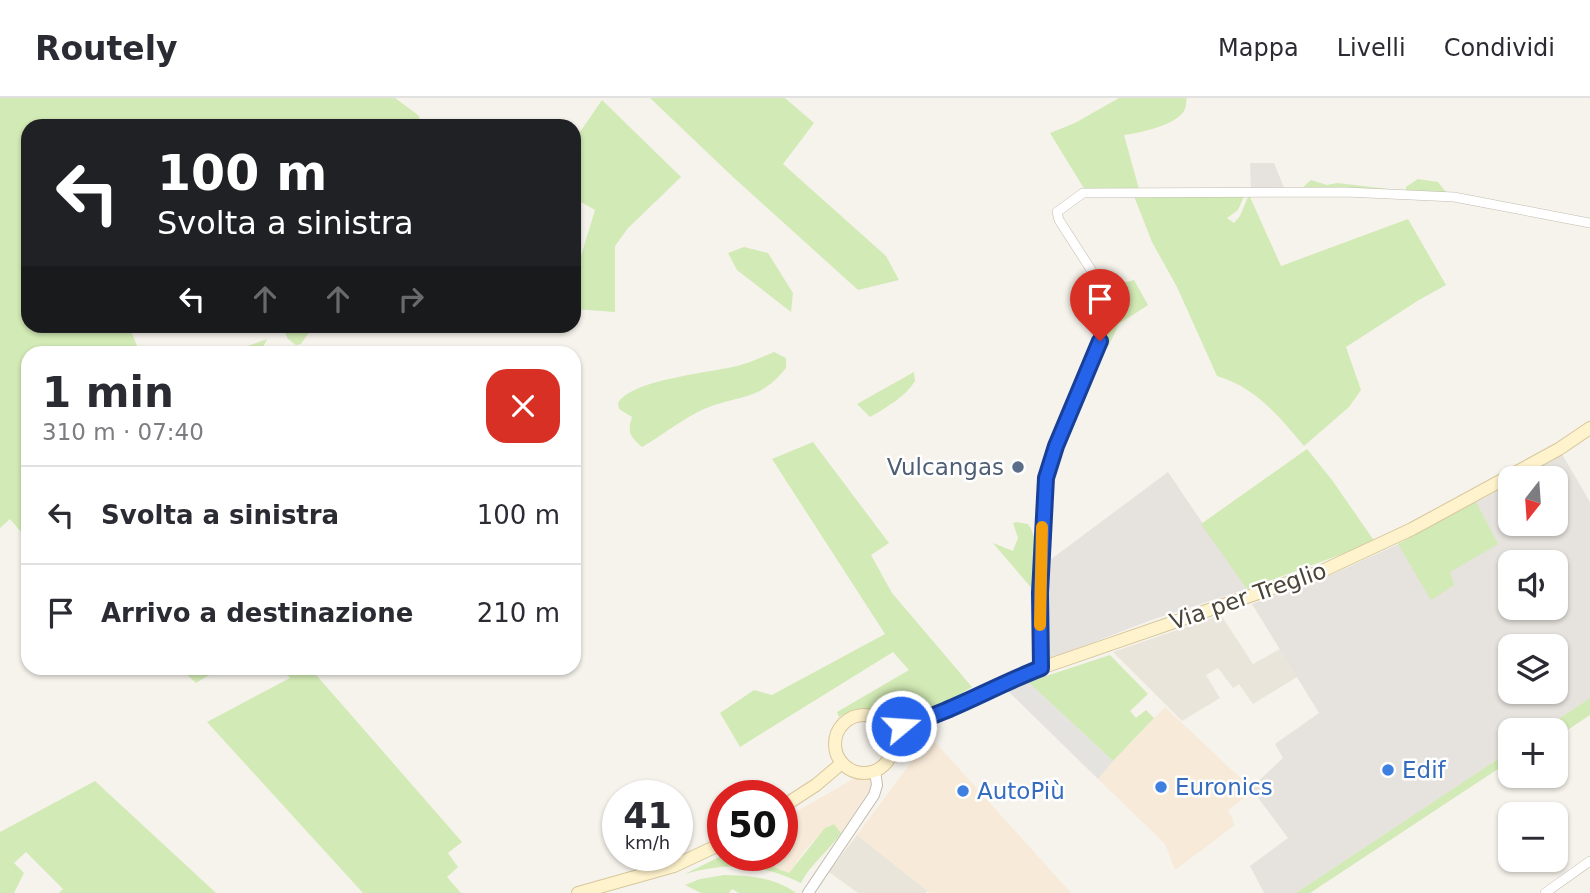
<!DOCTYPE html>
<html lang="it">
<head>
<meta charset="utf-8">
<style>
	body { margin:0; font-family:"DejaVu Sans",sans-serif; background:#f2f2f3; color:#2b2b33; height:100vh; display:flex; flex-direction:column; font-size:26px; white-space:nowrap }
	* { box-sizing:border-box; margin:0 }
	p { font-size:23px; color:#7c7c81 }
	.icon { flex:none; width:38px; height:38px; fill:none; stroke:currentColor; stroke-width:2; stroke-linecap:round; stroke-linejoin:round }
	.map { position:relative; flex:1; overflow:hidden }
	.sheet { position:absolute; left:21px; top:248px; width:560px; height:329px; display:flex; flex-direction:column; background:#fff; border-radius:21px; box-shadow:0 2px 5px #0004 }
	.sheet>* { flex:none }
	.hud { position:absolute; left:21px; top:21px; width:560px; height:214px; border-radius:21px; box-shadow:0 2px 5px #0004; background:#202124; color:#fff; overflow:hidden }
	.needle { width:46px; rotate:197deg }
	.controls { position:absolute; left:1498px; top:368px; display:grid; gap:14px }
	.controls a { display:grid; place-items:center; width:70px; height:70px; border-radius:14px; background:#fff; box-shadow:0 2px 5px #0004; font-size:35px }
	.speed { position:absolute; left:602px; top:682px; display:flex; gap:14px; font-size:35px; font-weight:700; text-align:center }
	.speed>* { display:grid; place-content:center; width:91px; height:91px; border-radius:50%; background:#fff; box-shadow:0 2px 5px #0004; line-height:1 }
	.speed small { font-size:18px; font-weight:400 }
	.speed .limit { border:10px solid #d22; background:#fff; color:#111 }
	.pin { position:absolute; display:grid; place-items:center; width:60px; height:60px; color:#fff; margin:-72px -30px; border-radius:50% 50% 50% 0; rotate:-45deg; box-shadow:0 0 7px #0007 }
	.pin .icon { rotate:45deg }
	.me { position:absolute; width:77px; margin:-38px; rotate:72deg; stroke-linejoin:round; filter:drop-shadow(0 0 5px #0008) }
	.turn { display:flex; align-items:center; gap:24px; height:147px; padding:0 21px; font-size:32px }
	.turn .icon { width:91px; height:91px; stroke-width:2.5 }
	.turn b { display:block; font-size:49px; line-height:60px }
	.lanes { display:flex; align-items:center; height:66px; padding:0 21px; background:#0003; justify-content:center; gap:35px; direction:ltr }
	.lanes .off { opacity:.35 }
	.round { display:grid; place-items:center; flex:none; width:74px; height:74px; border-radius:21px; background:#f2f2f3 }
	.head { display:flex; align-items:center; justify-content:space-between; height:119px; padding:0 21px }
	h1 { font-size:42px; font-weight:700; line-height:52px }
	ul { padding:0; list-style:none }
	li { display:flex; align-items:center; gap:21px; height:98px; padding:0 21px; border-top:2px solid #e1e1e2 }
	li div { flex:1 }
	li b { display:block; font-size:26px }
	li em { font-style:normal }
	header { display:flex; align-items:center; gap:42px; box-sizing:border-box; height:98px; padding:0 35px; background:#fff; border-bottom:2px solid #e1e1e2 }
	header strong { font-size:33px }
	nav { display:flex; gap:38px; margin-inline-start:auto; font-size:24px }
	.map>svg:first-child { display:block }
</style>
</head>
<body>
<header>
<strong>Routely</strong>
<nav><a>Mappa</a><a>Livelli</a><a>Condividi</a></nav>
</header>
<div class="map">
<svg width="1590" height="795" viewBox="0 0 1590 795">
	<rect width="100%" height="100%" fill="#f6f3ec"/>
	<g fill="#eae5da">
		<polygon points="1221,517 1253,566 1280,551 1297,579 1253,606 1239,586 1233,590 1218,570 1206,577 1220,600 1182,623 1113,554"/>
		<polygon points="857,737 928,793 925,795 858,795 829,774"/>
	</g>
	<g fill="#f7ead8">
		<polygon points="1028,584 1113,663 1165,609 1251,690 1250,696 1228,712 1235,727 1175,772 1165,746 1006,591"/>
		<polygon points="930,639 943,653 1071,795 930,795 857,737"/>
		<polygon points="860,677 870,677 873,687 841,735 834,726 829,727 805,752 789,775 771,768 727,763 724,758 782,758 782,722"/>
	</g>
	<g fill="#e6e2dd" fill-rule="evenodd">
		<polygon points="1250,65 1274,65 1285,92 1251,92"/>
		<path d="M1562 356 1590 404V600L1542 632H1510V653L1296 795H1264L1250 768 1288 740 1251 690 1283 660 1275 646 1319 615 1252 506 1333 476 1403 444 1510 386V425H1556V380H1522ZM1510 464H1556V509H1510ZM1510 548H1556V593H1510Z"/>
		<polygon points="1168,374 1247,491 1151,522 1045,563 1046,465"/>
	</g>
	<g fill="#d2eab5">
		<polygon points="0,0 395,0 418,17 423,28 28,28 28,228 129,228 140,255 28,256 28,442 10,421 0,430"/>
		<polygon points="650,0 785,0 814,25 783,66 886,158 899,182 858,192 732,78"/>
		<path d="M1119 0H1187C1186 4 1186 8 1185 11 1178 27 1140 35 1124 37L1139 91 1085 92 1050 35 1075 25Z"/>
		<polygon points="602,2 681,79 628,130 615,148 615,214 574,211 574,181 595,112 574,100 574,35 576,32 580,34"/>
		<polygon points="1418,81 1438,84 1449,98 1301,91 1311,82 1327,87 1337,85 1406,93 1406,89"/>
		<path d="M1134 98H1244L1238 112 1227 120 1234 125 1240 118 1248 99H1250L1281 168 1408 121 1446 187 1419 202 1346 249 1361 292 1349 309 1304 348C1279 318 1255 289 1217 278L1177 189 1152 144Z"/>
		<polygon points="744,149 768,155 793,195 791,214 737,172 728,155"/>
		<polygon points="1134,182 1148,207 1119,226 1108,249 1096,262 1107,230 1103,190"/>
		<polygon points="310,228 318,228 307,237 301,246 296,247 288,241 285,235"/>
		<path d="M267 241C260 260 245 256 228 255Z"/>
		<path d="M774 254 786 260V270C759 304 739 296 704 311 682 321 663 337 642 349 630 338 627 335 632 319L619 311 618 305C633 281 709 275 737 268 750 265 762 259 774 254Z"/>
		<path d="M914 274 915 283C906 298 886 310 870 319L857 306Z"/>
		<path d="M813 344 889 445 871 457 892 495 972 589C956 598 930 618 913 622 882 629 876 596 839 619L837 614 909 572 893 554 740 649 720 615 754 592 772 597 885 536 772 361Z"/>
		<polygon points="1307,351 1332,382 1375,444 1247,491 1201,426"/>
		<polygon points="1476,404 1498,446 1450,474 1454,487 1431,502 1398,446"/>
		<path d="M1016 424 1028 426C1041 444 1035 473 1034 493L993 445 1013 453 1018 440 1013 425Z"/>
		<polygon points="1110,557 1148,596 1130,613 1136,620 1146,612 1154,620 1113,663 1028,584"/>
		<polygon points="181,571 219,571 196,585"/>
		<polygon points="282,571 311,571 462,744 448,755 458,769 447,779 461,795 363,795 207,624 290,580"/>
		<polygon points="1590,600 1590,617 1566,633 1562,628 1556,632 1542,632"/>
		<polygon points="1510,653 1510,663 1310,795 1296,795"/>
		<polygon points="95,683 216,795 59,795 63,791 26,754 14,765 24,775 14,795 0,795 0,734"/>
		<path d="M834 726 841 735C829 753 811 765 801 785 764 766 725 764 685 776L723 757 727 763 771 768 789 775 825 730Z"/>
		<path d="M724 777C748 777 777 780 796 795H739L732 791 729 795H701L685 787 700 781Z"/>
	</g>
	<polygon fill="#e5e3e0" points="1028,584 1113,663 1098,681 1006,591"/>
	<g fill="none" stroke-linecap="round" stroke-linejoin="round">
		<defs>
			<g id="minor">
				<polyline points="1041,570 1040,495 1046,380 1056,348 1100,243 1109,213 1097,181 1059,122 1057,114 1083,95 1346,94 1454,99 1590,125"/>
				<polyline points="1545,795 1590,763"/>
			</g>
			<polyline id="tertiary" points="808,795 874,697 877,687 875,673"/>
			<g id="secondary">
				<circle cx="864" cy="646" r="29"/>
				<polyline points="890,632 938,616 1000,586 1041,570 1322,473 1412,431 1559,351 1590,330"/>
				<polyline points="782,709 816,687 842,665"/>
				<polyline points="578,795 674,768 723,745"/>
			</g>
		</defs>
		<use href="#minor" stroke="#c2bbae" stroke-width="10"/>
		<use href="#tertiary" stroke="#c2bbae" stroke-width="12"/>
		<use href="#secondary" stroke="#d6c79b" stroke-width="14"/>
		<use href="#minor" stroke="#fff" stroke-width="9"/>
		<use href="#tertiary" stroke="#fff" stroke-width="10"/>
		<use href="#secondary" stroke="#fff3cd" stroke-width="12"/>
	</g>
	<g fill="none" stroke-linecap="round" stroke-linejoin="round">
		<defs>
			<path id="route" d="M901 628C950 615 994 588 1041 570L1040 495 1046 380 1056 348 1100 243"/>
		</defs>
		<use href="#route" stroke="#184099" stroke-width="18"/>
		<use href="#route" stroke="#2563eb" stroke-width="12"/>
		<polyline stroke="#f59e0b" stroke-width="12" points="1040,527 1042,429"/>
	</g>
	<circle fill="#5c6f8a" stroke="#fff" stroke-width="2.5" cx="1018" cy="369" r="7"/>
	<g fill="#3f7fe0" stroke="#fff" stroke-width="2.5">
		<circle cx="1388" cy="672" r="7"/>
		<circle cx="1161" cy="689" r="7"/>
		<circle cx="963" cy="693" r="7"/>
	</g>
	<g text-anchor="middle" dominant-baseline="central" stroke-width="5" stroke-linejoin="round" paint-order="stroke">
		<g font-size="23" fill="#4e5e75" stroke="#fff" text-anchor="end">
			<text x="1004" y="369">Vulcangas</text>
		</g>
		<g font-size="23" fill="#4b4439" stroke="#fff">
			<text transform="translate(1248 498) rotate(-19)">Via per Treglio</text>
		</g>
		<g font-size="23" fill="#366cbe" stroke="#fff" text-anchor="start">
			<text x="1402" y="672">Edif</text>
			<text x="1175" y="689">Euronics</text>
			<text x="977" y="693">AutoPiù</text>
		</g>
	</g>
</svg>
<div class="controls">
<a><svg class="needle" viewBox="-14 -14 28 28"><path d="M0-13l5 13h-10z" fill="#e53935"/><path d="M0 13l5-13h-10z" fill="#7c7c81"/></svg></a>
<a><svg class="icon" aria-label="sound" viewBox="0 0 24 24"><path d="M4 9h4l5-4v14l-5-4H4zM17 9q2 3 0 6"/></svg></a>
<a><svg class="icon" aria-label="layers" viewBox="0 0 24 24"><path d="M12 4l9 5-9 5-9-5zM3 14l9 5 9-5"/></svg></a>
<a>+</a>
<a>−</a>
</div>
<div class="speed"><div>41<small>km/h</small></div><div class="limit">50</div></div>
<div class="pin" style="left:1100px;top:243px;background:#d93025"><svg class="icon" aria-label="arrive" viewBox="0 0 24 24"><path d="M6 21V4h12l-3 4 3 4H6"/></svg></div>
<svg class="me" style="left:901px;top:628px" viewBox="-20 -20 40 40"><circle r="17" fill="#2563eb" stroke="#fff" stroke-width="3"/><path d="M0-11L8 9 0 5-8 9z" fill="#fff"/></svg>
<div class="hud">
<div class="turn"><svg class="icon" aria-label="left" viewBox="0 0 24 24"><path d="M17 20v-9H6M10 6l-5 5 5 5"/></svg><div><b>100 m</b>Svolta a sinistra</div></div>
<div class="lanes"><svg class="icon" aria-label="left" viewBox="0 0 24 24"><path d="M17 20v-9H6M10 6l-5 5 5 5"/></svg><svg class="icon off" aria-label="ahead" viewBox="0 0 24 24"><path d="M12 20V5M6 11l6-6 6 6"/></svg><svg class="icon off" aria-label="ahead" viewBox="0 0 24 24"><path d="M12 20V5M6 11l6-6 6 6"/></svg><svg class="icon off" aria-label="right" viewBox="0 0 24 24"><path d="M7 20v-9h11M14 6l5 5-5 5"/></svg></div>
</div>
<section class="sheet">
<div class="head"><div><h1>1 min</h1><p>310 m · 07:40</p></div><a class="round" style="background:#d93025;color:#fff"><svg class="icon" aria-label="close" viewBox="0 0 24 24"><path d="M6 6l12 12M18 6L6 18"/></svg></a></div>
<ul>
<li><svg class="icon" aria-label="left" viewBox="0 0 24 24"><path d="M17 20v-9H6M10 6l-5 5 5 5"/></svg><div><b>Svolta a sinistra</b></div><em>100 m</em></li>
<li><svg class="icon" aria-label="arrive" viewBox="0 0 24 24"><path d="M6 21V4h12l-3 4 3 4H6"/></svg><div><b>Arrivo a destinazione</b></div><em>210 m</em></li>
</ul>
</section>
</div>
</body>
</html>
